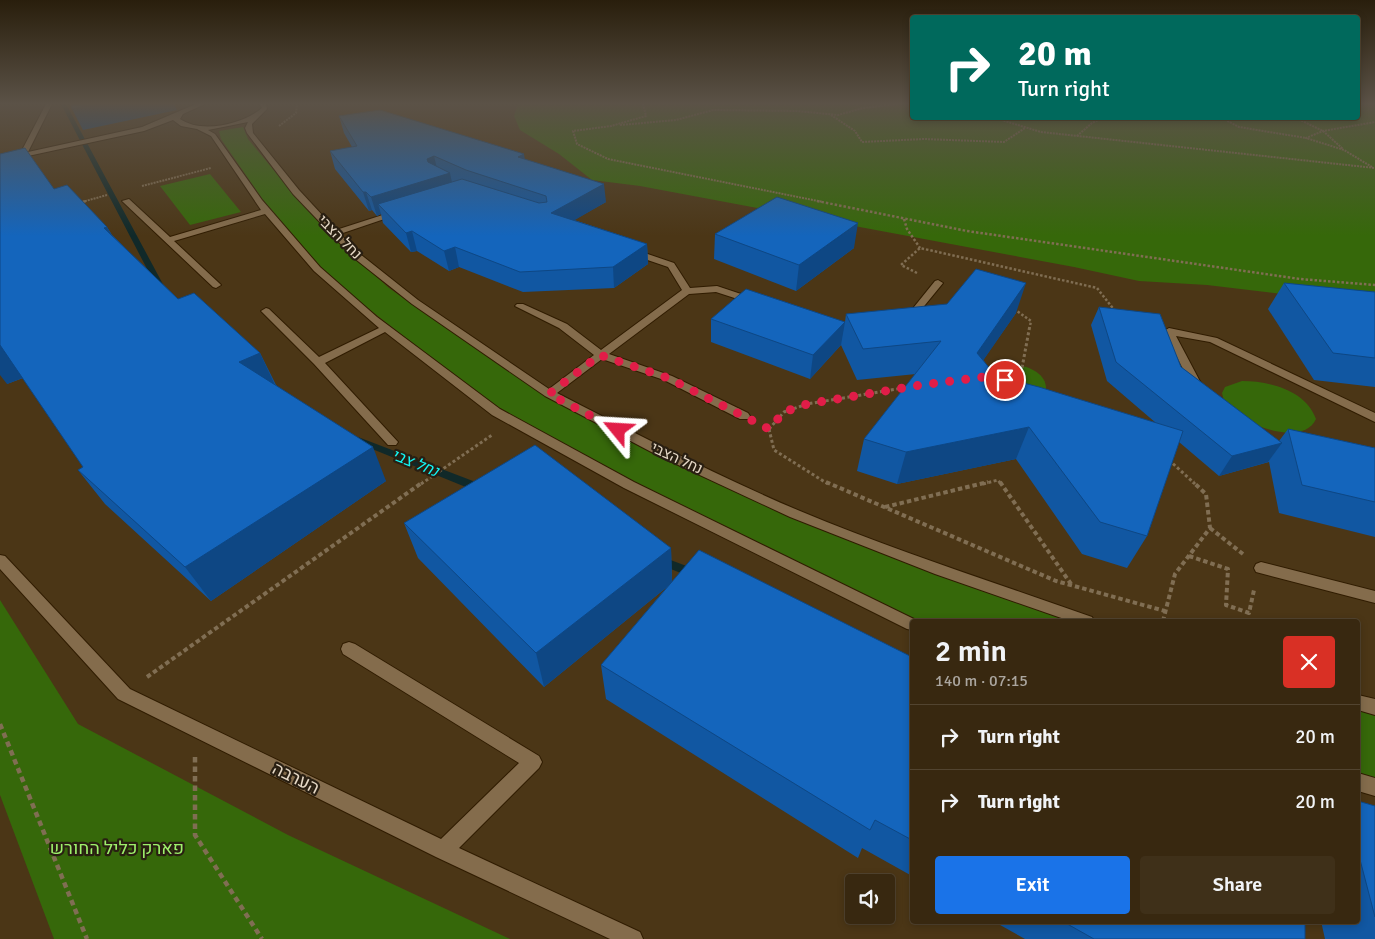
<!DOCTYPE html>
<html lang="en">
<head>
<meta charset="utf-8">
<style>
	body { margin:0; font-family:Signika,Heebo,sans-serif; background:#3f3019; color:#f1f3f6; height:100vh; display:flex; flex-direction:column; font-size:19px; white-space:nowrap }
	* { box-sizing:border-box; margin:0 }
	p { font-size:16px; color:#aba69f }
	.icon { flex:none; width:28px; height:28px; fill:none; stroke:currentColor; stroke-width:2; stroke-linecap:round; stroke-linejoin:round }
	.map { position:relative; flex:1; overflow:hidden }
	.details { position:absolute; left:910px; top:619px; width:450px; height:305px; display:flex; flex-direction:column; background:#382810; border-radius:5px; box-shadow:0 2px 8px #0003,0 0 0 1px #524430 }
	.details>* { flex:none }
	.banner { position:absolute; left:910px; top:15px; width:450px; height:105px; border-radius:5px; box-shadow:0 2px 8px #0003,0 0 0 1px #524430; background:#00695c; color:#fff; overflow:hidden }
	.tools { position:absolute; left:845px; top:874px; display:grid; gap:10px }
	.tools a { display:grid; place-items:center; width:50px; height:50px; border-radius:5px; background:#382810; box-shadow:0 2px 8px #0003,0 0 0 1px #524430; font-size:25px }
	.pin { position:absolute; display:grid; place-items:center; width:42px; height:42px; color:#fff; margin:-21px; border:2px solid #fff; border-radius:50%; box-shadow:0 1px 5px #0007 }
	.me { position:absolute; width:55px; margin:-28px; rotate:297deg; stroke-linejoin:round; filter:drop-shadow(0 0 4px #0008) }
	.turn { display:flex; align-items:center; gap:18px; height:105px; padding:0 25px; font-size:22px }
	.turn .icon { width:65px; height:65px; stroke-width:2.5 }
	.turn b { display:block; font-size:35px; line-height:42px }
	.round { display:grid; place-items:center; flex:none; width:52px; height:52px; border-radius:5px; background:#3f3019 }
	.head { display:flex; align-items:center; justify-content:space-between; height:85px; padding:0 25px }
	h1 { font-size:30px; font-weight:600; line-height:38px }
	.action { display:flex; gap:10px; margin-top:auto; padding:10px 25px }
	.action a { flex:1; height:58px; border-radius:5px; background:#1a73e8; color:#fff; font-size:20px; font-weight:600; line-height:58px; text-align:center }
	.action a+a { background:#3f3019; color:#f1f3f6 }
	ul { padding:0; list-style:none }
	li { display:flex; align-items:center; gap:15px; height:65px; padding:0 25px; border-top:1px solid #524430 }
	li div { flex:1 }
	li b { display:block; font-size:19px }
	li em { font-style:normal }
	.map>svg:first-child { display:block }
</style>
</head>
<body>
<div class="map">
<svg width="1375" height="939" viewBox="0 0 1375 939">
	<rect width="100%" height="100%" fill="#4b3616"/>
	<g fill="#36680a">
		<polygon points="518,104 912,104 912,118 1358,118 1358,104 1375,104 1375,301 1299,296 1207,285 1139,281 1074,267 640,186 592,180 559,154 520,130 514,116"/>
		<polygon points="243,127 248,139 291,191 338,242 389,288 533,388 667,461 873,550 1075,621 913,621 680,508 550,440 479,395 347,292 308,255 270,210 221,139 219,131"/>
		<polygon points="210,174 241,212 190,225 160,186"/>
		<path d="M999 363C1016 363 1048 368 1046 391L1023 400 986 369Z"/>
		<path d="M1242 381C1269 381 1306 390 1316 419 1307 439 1276 433 1259 426 1247 421 1235 409 1224 401L1222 393 1225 387Z"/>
		<polygon points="0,600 78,724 288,835 510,939 54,939 0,795"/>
		<polygon points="1358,707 1375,712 1375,781 1358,775"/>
	</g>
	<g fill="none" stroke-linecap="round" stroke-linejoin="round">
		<g fill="#102929" fill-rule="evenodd">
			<polygon points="61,104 66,104 165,288 164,290 158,290 157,288"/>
			<polygon points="358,437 486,486 487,489 482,493 478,492 355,442 353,440"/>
			<polygon points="660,556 697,570 699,573 697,576 693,578 656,563 654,560 656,557"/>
		</g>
		<defs>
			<g id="minor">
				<path d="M46 104H52L28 152 142 127 196 104H205L183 114 180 119C202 134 243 124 262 108L260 104H266L267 109 252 124 253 133 299 190 336 230 395 211 402 213 340 234 360 254 418 300 549 389 594 355 559 328 515 306 517 304H523L567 324 601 350 682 290 668 267 630 254V250H636L674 263 690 288 717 286 756 299V303L753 304 716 292 689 294 609 354 672 376 748 413 750 416 748 419H740L664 380 602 359 557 393C637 434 717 476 800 511 895 551 994 582 1092 617L1094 621H1070L935 574 790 517 659 456 545 396 412 304 354 258 293 194 247 133 245 128 248 122 208 130 215 134 262 200 320 267 377 317 500 409 634 482 918 621H912V630L907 629 624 488 492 415 385 332 325 363 398 442 396 445H388L314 364 261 311 266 308 269 309 319 357 379 328 314 271 265 214 174 241 219 283 221 285 216 288 213 287 122 201 129 199 170 237 261 210 211 136 197 129 181 126 173 120 144 131 0 162V158L20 154Z"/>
				<polygon points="938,280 943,283 916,316 903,317 903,313 910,312 935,281"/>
				<polygon points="1169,328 1217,338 1375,413 1375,422 1210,342 1176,336 1204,389 1198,392 1194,391 1164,331"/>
				<polygon points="0,555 5,556 130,689 441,839 519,763 343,654 341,649 343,644 349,642 355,644 539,756 542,762 539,768 459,848 640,932 643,939 610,939 436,857 118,699 0,569"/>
				<polygon points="1261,562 1375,591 1375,603 1256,572 1254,568 1256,564"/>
				<polygon points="1358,695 1375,699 1375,715 1358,710"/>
				<polygon points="1358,773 1375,778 1375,796 1358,791"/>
			</g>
		</defs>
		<use href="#minor" stroke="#301c00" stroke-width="2"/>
		<g stroke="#806e53" stroke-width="2" stroke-dasharray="2 1" stroke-linecap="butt">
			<polyline points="643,104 646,116 611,126 573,131 577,144 608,159 823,202"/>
			<polyline points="831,115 855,131 862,142 924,139 1004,142 1025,128"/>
			<polyline points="995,118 1041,132 1375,168"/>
			<polyline points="1222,118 1239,127 1306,138"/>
			<polyline points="1296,118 1323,131 1343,149"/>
			<polyline points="620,125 676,120 713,110 797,111 838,115 863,108 897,104"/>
			<polyline points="279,126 296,113 297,104"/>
			<polyline points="1077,136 1092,123 1103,118"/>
			<polyline points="1372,167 1344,150 1306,138 1323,131 1375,122"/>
			<polyline points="142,186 211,168"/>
			<polyline points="82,202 107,195"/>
		</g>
		<g stroke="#806e53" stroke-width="2.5" stroke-dasharray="2.5 2" stroke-linecap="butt">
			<polyline points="817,201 967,231 1300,279 1375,285"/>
			<polyline points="79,203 86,201"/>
			<polyline points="904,219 907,229 920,248"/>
			<polyline points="917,273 901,265 920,248 1097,288 1115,311"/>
			<polyline points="1014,309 1031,321 1030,326"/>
		</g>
		<g stroke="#806e53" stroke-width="3" stroke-dasharray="3 2.5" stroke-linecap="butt">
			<polyline points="1019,384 1030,325"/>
			<polyline points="764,427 769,429 774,450 828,484"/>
			<polyline points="769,429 784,412 807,404 909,387"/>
			<polyline points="1169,460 1195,484"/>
			<polyline points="421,484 492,435"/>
			<polyline points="983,484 998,480 1001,484"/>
		</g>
		<g stroke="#806e53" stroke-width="4" stroke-dasharray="4.5 3" stroke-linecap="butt">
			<polyline points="826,482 1056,581 1165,611"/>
			<polyline points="1000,482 1071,584"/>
			<polyline points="885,507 988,482"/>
			<polyline points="1210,528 1243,554"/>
			<polyline points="1189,556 1228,569 1226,605 1249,613 1254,590"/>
			<polyline points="1163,621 1175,574 1210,528 1206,494 1193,482"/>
			<polyline points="147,677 423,482"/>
		</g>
		<g stroke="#806e53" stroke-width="4.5" stroke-dasharray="5.5 4" stroke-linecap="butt">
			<polyline points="0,724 87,939"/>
			<polyline points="195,757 195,835 262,939"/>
		</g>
		<use href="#minor" fill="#846c4c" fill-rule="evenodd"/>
	</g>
	<g fill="#1157a2">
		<polygon points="339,116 525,159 606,202 574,220 647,244 648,264 614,288 523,292 459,267 449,271 417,251 411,252 383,223 381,214 377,216 372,210 369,211 335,169 330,151 352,147 344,133"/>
		<polygon points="54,189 107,227 112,235 178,299 260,353 276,385 386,481 211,601 105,504 78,470 83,467 23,378 7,384"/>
		<polygon points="715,234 854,248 796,291 714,259"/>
		<polygon points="1284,283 1375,292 1375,387 1314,380 1268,309"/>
		<polygon points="1099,307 1181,367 1279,441 1288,429 1375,448 1375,537 1279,513 1269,462 1219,476 1179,442 1147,536 1127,568 1082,554 1016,459 897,484 857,471 864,439 916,374 857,380 841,345 810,379 711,342 711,319 845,322 846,314 1016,313 983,360 996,376 1156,423 1107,381 1091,325"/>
		<polygon points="404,523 671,548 672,582 912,657 912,876 862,848 858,858 606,699 601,665 667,587 544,687 418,558"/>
		<polygon points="1358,801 1375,806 1375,939 1325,939 1321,921 1358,921"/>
		<polygon points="993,921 1305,921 1305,939 1025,939"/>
	</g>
	<g fill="#0e4784">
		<polygon points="96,104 174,104 177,110 83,130 72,109"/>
		<polygon points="524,154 527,172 518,157"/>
		<polygon points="434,156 438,173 431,176 427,159"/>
		<polygon points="450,173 454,192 378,204 381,214 377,216 371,197"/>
		<polygon points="604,184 606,202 554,232 551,213"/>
		<polygon points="363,192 366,192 372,210 369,211"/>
		<polygon points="858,223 854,248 796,291 799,265"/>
		<polygon points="107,227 125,258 104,228"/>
		<polygon points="412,231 417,251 411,252 406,233"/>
		<polygon points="647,244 648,264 614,288 613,267"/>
		<polygon points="455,247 459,267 449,271 444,251"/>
		<polygon points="1026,283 1016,313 967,384 977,353"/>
		<polygon points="845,322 841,345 810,379 813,355"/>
		<polygon points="0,345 25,377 7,384 0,375"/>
		<polygon points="260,353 276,387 239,362"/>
		<polygon points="1029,427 1016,459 897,484 906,452"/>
		<polygon points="1282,443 1268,462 1219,476 1232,456"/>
		<polygon points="373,447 386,481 211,601 185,567"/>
		<polygon points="671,548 672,583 544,687 536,653"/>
	</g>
	<g fill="#1465bc" stroke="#0e4784">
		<polygon points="71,104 96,104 72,109"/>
		<polygon points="380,110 524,154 518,157 604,184 551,213 647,244 613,267 520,272 455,247 444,251 412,231 406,233 378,204 462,179 539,203 547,202 546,196 466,170 434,156 427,159 428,162 450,173 371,197 366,192 363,192 330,151 357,146 339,116"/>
		<polygon points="25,148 54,189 67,185 107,227 104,228 178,299 194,293 260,353 239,362 373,447 185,567 78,470 83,467 0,345 0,154"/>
		<polygon points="777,197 858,223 799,265 715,234"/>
		<polygon points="976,269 1026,283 977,353 996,376 1039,387 1183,431 1147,536 1100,522 1029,427 906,452 864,439 941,341 863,349 846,314 947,304"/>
		<polygon points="1284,283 1375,292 1375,358 1333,353"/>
		<polygon points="746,289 845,322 813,355 711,319"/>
		<polygon points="1099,307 1160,314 1181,367 1282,443 1232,456 1116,362"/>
		<polygon points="1288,429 1375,448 1375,502 1302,485"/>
		<polygon points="535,445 671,548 536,653 404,523"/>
		<polygon points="699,550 912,657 912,840 875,820 870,830 601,665"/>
		<polygon points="1358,801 1375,806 1375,917 1358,852"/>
		<polygon points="1062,921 1305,921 1305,939 1094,939"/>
	</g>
	<linearGradient id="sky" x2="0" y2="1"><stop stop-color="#291e0c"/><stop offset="0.44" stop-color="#5b5247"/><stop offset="1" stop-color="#5b5247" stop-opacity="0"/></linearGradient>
	<rect width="1375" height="236" fill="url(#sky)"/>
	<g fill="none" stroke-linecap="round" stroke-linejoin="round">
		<polyline stroke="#e11d48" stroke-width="9" stroke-dasharray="0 16.2" points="618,430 549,394 600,355 668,378 769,429 784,412 807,404 921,385 992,376 1005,380"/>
	</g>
	<g text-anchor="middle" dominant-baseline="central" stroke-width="4.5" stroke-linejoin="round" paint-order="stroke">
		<g font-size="15" fill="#e5d8c6" stroke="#291f12">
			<text transform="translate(340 237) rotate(45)">נחל הצבי</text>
			<text transform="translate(677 458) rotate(25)">נחל הצבי</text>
		</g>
		<g font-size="16" font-style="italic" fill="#12f5f5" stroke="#291f12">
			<text transform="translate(415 463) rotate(22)">נחל צבי</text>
		</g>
		<g font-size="18" fill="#e5d8c6" stroke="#291f12">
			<text transform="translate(296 778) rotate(26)">הערבה</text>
		</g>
		<g font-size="18" fill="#9ef06b" stroke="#291f12">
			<text x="117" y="848">פארק כליל החורש</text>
		</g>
	</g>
</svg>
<div class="tools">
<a><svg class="icon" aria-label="sound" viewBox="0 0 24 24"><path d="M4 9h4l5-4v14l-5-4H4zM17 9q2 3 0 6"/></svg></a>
</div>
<div class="pin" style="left:1005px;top:380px;background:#d93025"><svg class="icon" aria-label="arrive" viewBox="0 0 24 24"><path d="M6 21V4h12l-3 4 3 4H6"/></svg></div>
<svg class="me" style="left:618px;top:430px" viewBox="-20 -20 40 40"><path d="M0-17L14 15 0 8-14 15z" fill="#e11d48" stroke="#fff" stroke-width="4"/></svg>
<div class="banner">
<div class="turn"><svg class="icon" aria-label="right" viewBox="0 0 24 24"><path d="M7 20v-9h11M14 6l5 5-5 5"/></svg><div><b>20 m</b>Turn right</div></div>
</div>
<section class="details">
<div class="head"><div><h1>2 min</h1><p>140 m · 07:15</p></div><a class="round" style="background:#d93025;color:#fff"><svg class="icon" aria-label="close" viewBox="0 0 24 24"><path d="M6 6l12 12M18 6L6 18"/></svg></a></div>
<ul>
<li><svg class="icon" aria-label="right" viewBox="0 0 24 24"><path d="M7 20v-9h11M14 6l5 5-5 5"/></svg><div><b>Turn right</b></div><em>20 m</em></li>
<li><svg class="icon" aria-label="right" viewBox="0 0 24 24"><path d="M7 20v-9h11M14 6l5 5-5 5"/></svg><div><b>Turn right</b></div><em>20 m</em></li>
</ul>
<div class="action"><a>Exit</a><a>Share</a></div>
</section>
</div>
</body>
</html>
